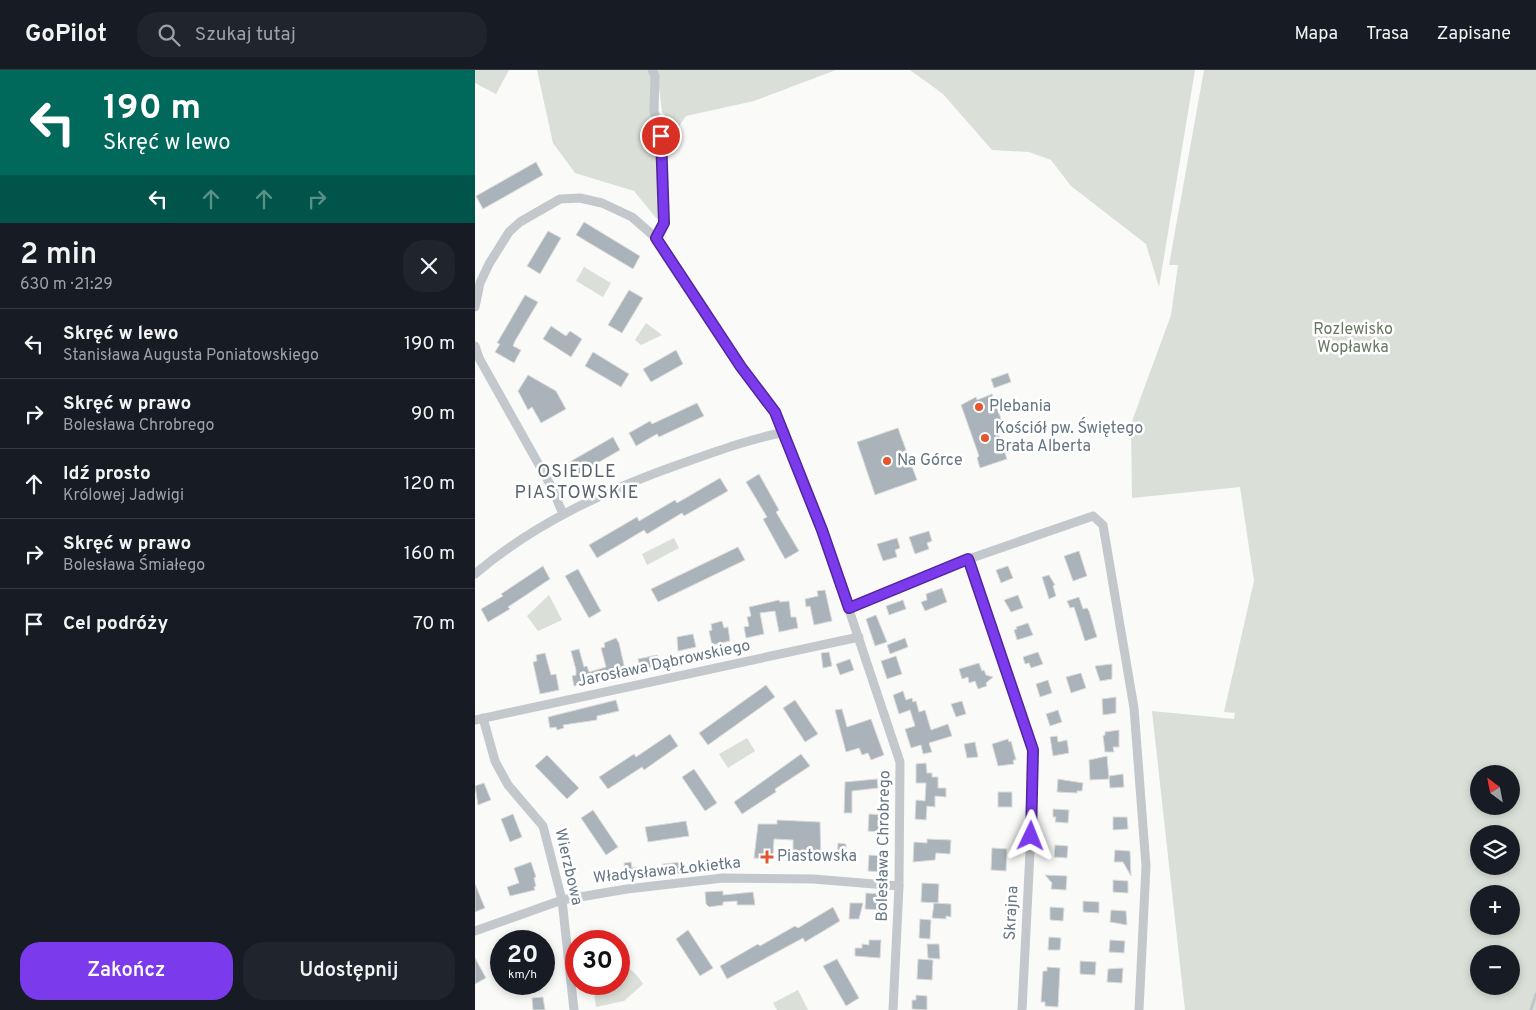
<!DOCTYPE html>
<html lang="pl">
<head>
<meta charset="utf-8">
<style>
	body { margin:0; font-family:Overpass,sans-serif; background:#20242c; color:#f1f3f6; height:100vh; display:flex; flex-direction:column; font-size:19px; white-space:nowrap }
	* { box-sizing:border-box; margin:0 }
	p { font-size:16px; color:#9ea1a6 }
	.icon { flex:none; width:28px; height:28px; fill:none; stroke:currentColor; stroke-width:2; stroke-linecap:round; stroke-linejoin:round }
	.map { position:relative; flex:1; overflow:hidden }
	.details { display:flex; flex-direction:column; background:#171b24; width:475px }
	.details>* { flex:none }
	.guide { background:#00695c; color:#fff; overflow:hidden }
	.needle { width:32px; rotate:328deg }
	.tools { position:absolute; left:995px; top:695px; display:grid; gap:10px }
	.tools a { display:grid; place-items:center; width:50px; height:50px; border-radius:50%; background:#171b24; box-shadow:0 2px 8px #0003; font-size:25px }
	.speed { position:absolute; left:15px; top:860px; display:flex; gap:10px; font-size:25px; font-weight:700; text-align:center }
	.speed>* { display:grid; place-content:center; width:65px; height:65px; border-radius:50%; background:#171b24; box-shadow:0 2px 8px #0003; line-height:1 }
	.speed small { font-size:12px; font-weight:400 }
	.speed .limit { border:8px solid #d22; background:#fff; color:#111 }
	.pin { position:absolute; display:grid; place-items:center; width:42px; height:42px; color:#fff; margin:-21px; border:2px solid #fff; border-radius:50%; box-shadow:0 1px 5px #0007 }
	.me { position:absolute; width:55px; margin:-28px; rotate:2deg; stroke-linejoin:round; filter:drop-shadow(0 0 4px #0008) }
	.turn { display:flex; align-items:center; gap:18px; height:105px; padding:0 20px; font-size:22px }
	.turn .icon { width:65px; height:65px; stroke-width:2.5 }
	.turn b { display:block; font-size:35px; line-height:42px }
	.lanes { display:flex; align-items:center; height:48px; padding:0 20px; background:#0003; justify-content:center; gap:25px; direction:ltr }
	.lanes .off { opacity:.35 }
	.round { display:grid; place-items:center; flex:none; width:52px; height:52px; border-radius:20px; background:#20242c }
	.head { display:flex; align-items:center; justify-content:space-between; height:85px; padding:0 20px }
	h1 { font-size:30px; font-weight:600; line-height:38px }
	.button { display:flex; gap:10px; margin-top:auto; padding:10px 20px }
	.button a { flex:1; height:58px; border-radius:20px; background:#7c3aed; color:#fff; font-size:20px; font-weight:600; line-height:58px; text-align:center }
	.button a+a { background:#20242c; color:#f1f3f6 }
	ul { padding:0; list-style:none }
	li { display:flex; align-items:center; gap:15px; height:70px; padding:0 20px; border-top:1px solid #363941 }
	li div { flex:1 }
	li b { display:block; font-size:19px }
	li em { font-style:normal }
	header { display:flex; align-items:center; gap:30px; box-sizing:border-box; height:70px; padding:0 25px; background:#171b24; border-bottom:1px solid #363941 }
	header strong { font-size:24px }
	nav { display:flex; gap:28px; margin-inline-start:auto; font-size:18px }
	.search { width:350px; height:45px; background:#20242c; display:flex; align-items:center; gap:12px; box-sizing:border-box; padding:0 18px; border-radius:20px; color:#9ea1a6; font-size:19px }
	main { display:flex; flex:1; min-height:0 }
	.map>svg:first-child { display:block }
</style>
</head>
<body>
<header>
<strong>GoPilot</strong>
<div class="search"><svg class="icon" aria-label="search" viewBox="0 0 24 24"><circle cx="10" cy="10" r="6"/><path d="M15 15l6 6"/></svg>Szukaj tutaj</div>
<nav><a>Mapa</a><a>Trasa</a><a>Zapisane</a></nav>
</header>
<main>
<section class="details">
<div class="guide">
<div class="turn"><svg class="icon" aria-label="left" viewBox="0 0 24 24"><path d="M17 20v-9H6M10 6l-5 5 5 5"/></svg><div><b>190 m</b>Skręć w lewo</div></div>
<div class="lanes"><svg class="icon" aria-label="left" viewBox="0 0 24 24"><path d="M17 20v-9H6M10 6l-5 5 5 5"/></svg><svg class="icon off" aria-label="ahead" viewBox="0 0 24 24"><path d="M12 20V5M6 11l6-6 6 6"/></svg><svg class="icon off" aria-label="ahead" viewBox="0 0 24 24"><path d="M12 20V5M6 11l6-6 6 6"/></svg><svg class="icon off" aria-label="right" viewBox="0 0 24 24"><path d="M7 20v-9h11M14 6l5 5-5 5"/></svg></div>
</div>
<div class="head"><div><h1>2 min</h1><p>630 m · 21:29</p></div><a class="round"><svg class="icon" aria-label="close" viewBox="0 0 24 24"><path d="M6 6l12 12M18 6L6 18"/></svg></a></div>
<ul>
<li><svg class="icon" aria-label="left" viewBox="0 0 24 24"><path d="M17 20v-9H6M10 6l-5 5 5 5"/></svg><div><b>Skręć w lewo</b><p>Stanisława Augusta Poniatowskiego</p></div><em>190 m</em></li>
<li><svg class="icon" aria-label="right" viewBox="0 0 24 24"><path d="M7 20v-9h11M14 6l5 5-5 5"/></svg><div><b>Skręć w prawo</b><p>Bolesława Chrobrego</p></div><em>90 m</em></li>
<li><svg class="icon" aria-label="ahead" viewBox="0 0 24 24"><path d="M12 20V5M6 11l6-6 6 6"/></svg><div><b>Idź prosto</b><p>Królowej Jadwigi</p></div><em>120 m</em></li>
<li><svg class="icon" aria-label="right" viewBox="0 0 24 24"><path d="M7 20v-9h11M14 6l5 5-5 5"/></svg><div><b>Skręć w prawo</b><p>Bolesława Śmiałego</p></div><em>160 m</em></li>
<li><svg class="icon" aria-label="arrive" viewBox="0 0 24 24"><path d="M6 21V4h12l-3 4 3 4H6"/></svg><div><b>Cel podróży</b></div><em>70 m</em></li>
</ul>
<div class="button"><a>Zakończ</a><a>Udostępnij</a></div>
</section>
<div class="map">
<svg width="1061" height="940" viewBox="0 0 1061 940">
	<rect width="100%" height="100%" fill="#fafaf8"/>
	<g fill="#dadfd7" fill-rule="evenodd">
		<polygon points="0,0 34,0 21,24 0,13"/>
		<polygon points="62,0 172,0 176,7 186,145 182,149 159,121 100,103 78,73"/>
		<polygon points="182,0 361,0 279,31 211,46 202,59 187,42"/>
		<polygon points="435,0 720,0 684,217 671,174 596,116 576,90 554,82 517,80 468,24"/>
		<path d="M729 0H1061V940H710L677 641 759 649 760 643 749 642 779 511 765 417 657 428 656 354 696 245 703 195H694ZM1004 704H1036V736H1004ZM1004 764H1036V796H1004ZM1004 824H1036V856H1004ZM1004 884H1036V916H1004Z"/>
		<polygon points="109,197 136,213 128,227 101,211"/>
		<polygon points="171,253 187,265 166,275 160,270"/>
		<polygon points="199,468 204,478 172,495 167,484"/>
		<polygon points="74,525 87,550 63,561 52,546"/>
		<polygon points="272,668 280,681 253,698 244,684"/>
		<path d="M144 882C150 901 159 898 168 914L149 931 121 937 118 914H144Z"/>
		<polygon points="323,920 333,940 302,940 298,933"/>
	</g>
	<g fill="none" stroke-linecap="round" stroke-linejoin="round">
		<polyline stroke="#bbc7cb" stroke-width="3" points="1056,940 1061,924"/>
	</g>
	<g fill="#aab3b9" stroke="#dcdcda">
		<polygon points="61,92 68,105 8,139 1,126"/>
		<polygon points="109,152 165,186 158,199 101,165"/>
		<polygon points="73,161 86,168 65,204 52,196"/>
		<polygon points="154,220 168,228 147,263 133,255"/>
		<polygon points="50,225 63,232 40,271 38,276 46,280 39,293 20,282 25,274 22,273"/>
		<polygon points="76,256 91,266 95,261 107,269 96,287 68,269"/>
		<polygon points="201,280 208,294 176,312 168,299"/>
		<polygon points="118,282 154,304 146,317 110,296"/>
		<polygon points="533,303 536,312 519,318 516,309"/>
		<polygon points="53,305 81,321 91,339 66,353 57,337 53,340 43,321"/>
		<polygon points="517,324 530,360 524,365 532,389 505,398 502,388 504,386 486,335 501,327 502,330"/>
		<polygon points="222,333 229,346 184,367 182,364 161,376 154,363 175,351 177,354"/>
		<polygon points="423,358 442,410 400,425 382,372"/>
		<polygon points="138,367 145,380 98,407 91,394"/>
		<polygon points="284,404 304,440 301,442 324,481 310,489 288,449 292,447 271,412"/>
		<polygon points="245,408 253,421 209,446 207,443 172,464 169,460 122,488 114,475 162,447 164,451 200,430 202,433"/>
		<polygon points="454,461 457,471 452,473 454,479 440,484 434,467"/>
		<polygon points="422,468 425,478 420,480 422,487 408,491 402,474"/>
		<polygon points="263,477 270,490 183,532 176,519"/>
		<polygon points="604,481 612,506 598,511 589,486"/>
		<polygon points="68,496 75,509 33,537 35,539 13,552 6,539 28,526 26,524"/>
		<polygon points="533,496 538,508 526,513 521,500"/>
		<polygon points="103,499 126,541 114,548 90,506"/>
		<polygon points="574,505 580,515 578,516 581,526 574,529 567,507"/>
		<polygon points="467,518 472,532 450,541 446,532 452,530 451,524"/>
		<polygon points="350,520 357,551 339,555 335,536 331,537 330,529 343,526 342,521"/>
		<polygon points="543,525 548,538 536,542 529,530"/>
		<polygon points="604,527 608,539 612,538 614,541 622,567 610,571 599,537 595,538 592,531"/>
		<polygon points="304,530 305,532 314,531 316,547 321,547 323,558 304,562 300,541 285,543 289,564 271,568 269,557 274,556 272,547 276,546 274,537"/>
		<polygon points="428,530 431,539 414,545 411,536"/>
		<polygon points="401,545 412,572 400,576 391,549"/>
		<polygon points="247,551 249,558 253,557 255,571 237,575 234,561 237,560 236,554"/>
		<polygon points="553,553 558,565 542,570 539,560 542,559 541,557"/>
		<polygon points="218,564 221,577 203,581 202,567"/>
		<polygon points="141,568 144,573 151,604 99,616 97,606 101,605 101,600 96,581 104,579 109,597 112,596 114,602 131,597 126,578 130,577 129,573"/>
		<polygon points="430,568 433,577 415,584 412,575"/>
		<polygon points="354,582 357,596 348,598 346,583"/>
		<polygon points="563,582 568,594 556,598 554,593 550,594 548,587"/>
		<polygon points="70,583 76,605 81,604 84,620 65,624 58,592 62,591 61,585"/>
		<polygon points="182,585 185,595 166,600 163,589"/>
		<polygon points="421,586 427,604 412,609 406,591"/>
		<polygon points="375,589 379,600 365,605 361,594"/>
		<polygon points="504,593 507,601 509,600 511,605 518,607 511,613 512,616 503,619 500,611 494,613 493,607 487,609 484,599"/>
		<polygon points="637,594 637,609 625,611 620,596"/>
		<polygon points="606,603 611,618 596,623 591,607"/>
		<polygon points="573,610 577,623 565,627 561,614"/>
		<polygon points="291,615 300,627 233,675 224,663"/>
		<polygon points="428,621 431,630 437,628 438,632 441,631 444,642 450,640 456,660 473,654 477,666 454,673 457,682 448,684 446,675 436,678 430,659 440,656 435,640 424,644 418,625"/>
		<polygon points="641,627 641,643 628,645 627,629"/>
		<polygon points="141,630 144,641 122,646 122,650 88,655 89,658 82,660 81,657 75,658 73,647"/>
		<polygon points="320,630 343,664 330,672 308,638"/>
		<polygon points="487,631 491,644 481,647 476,634"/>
		<polygon points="367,639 372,657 396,649 409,685 396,690 393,683 387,685 384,678 371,682 360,640"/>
		<polygon points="583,640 587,652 575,656 571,644"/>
		<polygon points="644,660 644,677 638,677 639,682 630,682 628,666 630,665 630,662"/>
		<polygon points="195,664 203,676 169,700 167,697 133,719 124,707 159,684 161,687"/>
		<polygon points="582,666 583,672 592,670 594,683 578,686 575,667"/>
		<polygon points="533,669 534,672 536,671 541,690 538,690 539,694 523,696 517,674"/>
		<polygon points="500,672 503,687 492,688 489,674"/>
		<polygon points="326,684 335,696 300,719 301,722 267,744 259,732"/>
		<polygon points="72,685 104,718 92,729 60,696"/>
		<polygon points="632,686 634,709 615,710 614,690"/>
		<polygon points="451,693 452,703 457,703 457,707 463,707 463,718 471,718 471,727 460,726 460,737 452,736 451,750 440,749 441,730 450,731 451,713 441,713 441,694"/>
		<polygon points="219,699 242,733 230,741 207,707"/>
		<polygon points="648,704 649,717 635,718 634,706"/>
		<polygon points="402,709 403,718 377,721 377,743 369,743 370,712"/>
		<polygon points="583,709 608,713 607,721 602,721 602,723 582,722"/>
		<polygon points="9,713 16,730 3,735 0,716"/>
		<rect x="523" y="722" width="14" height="15"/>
		<polygon points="578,739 594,740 593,753 580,752 581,747 578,747"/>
		<polygon points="118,740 143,777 131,785 106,748"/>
		<polygon points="38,744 47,767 35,772 26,749"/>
		<polygon points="394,744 413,745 412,763 393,761"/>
		<polygon points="638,747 652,747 653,759 638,760"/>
		<polygon points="302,750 345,752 346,791 318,790 318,770 299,769 298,786 293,786 293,789 279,788 283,754 302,754"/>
		<polygon points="211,751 214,766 173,772 170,757"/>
		<polygon points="452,769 476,770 475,784 461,783 460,790 438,792 439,772 452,773"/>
		<polygon points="363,773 371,774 370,793 362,790"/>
		<polygon points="580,775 593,776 592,788 579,787"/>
		<polygon points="517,778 532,779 531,801 516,800"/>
		<polygon points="640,780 655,781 656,806 648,792 639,792"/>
		<polygon points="394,785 409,786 408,802 393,801"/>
		<polygon points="56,792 61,807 59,808 61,816 59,817 60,820 35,826 32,817 44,813 39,798"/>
		<polygon points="156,792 157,798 161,797 162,808 151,809 149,793"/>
		<polygon points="207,792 208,803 189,805 188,794"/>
		<polygon points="570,805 592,806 591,820 576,819 577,813"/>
		<polygon points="638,810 653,811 653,823 638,822"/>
		<polygon points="447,813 464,814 463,833 446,832"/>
		<polygon points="0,814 10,838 0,842"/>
		<polygon points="248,821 248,825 278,822 280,835 262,835 262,831 248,832 248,835 234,837 231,834 230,822"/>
		<polygon points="391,823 407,824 406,840 390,839"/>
		<polygon points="608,831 624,832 624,843 608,842"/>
		<polygon points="375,833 388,833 384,849 374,849"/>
		<polygon points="459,833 476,834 476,847 471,846 471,849 457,848"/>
		<polygon points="358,837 365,851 330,872 328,868 252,909 245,896 283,874 285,876 320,856 323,858"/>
		<polygon points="575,837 589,838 588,851 575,850"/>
		<polygon points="636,840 651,841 652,855 635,852"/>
		<polygon points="445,849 456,850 455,869 444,868"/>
		<polygon points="213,860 238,898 225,906 201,869"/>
		<polygon points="574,867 586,868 585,880 573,880"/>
		<polygon points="394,870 406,870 405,888 380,886 380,878 387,878 387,874 394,875"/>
		<polygon points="635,870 650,871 649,883 634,882"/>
		<polygon points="452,874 464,874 465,889 453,888"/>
		<polygon points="0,888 11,908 0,914"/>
		<polygon points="362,889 384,928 371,936 348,896"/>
		<polygon points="443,889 458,890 457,910 442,909"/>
		<polygon points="605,891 621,892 620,905 605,904"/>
		<polygon points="572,897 585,898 583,937 570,936 570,932 566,932 568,901 572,901"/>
		<polygon points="648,898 647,913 632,912 633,899"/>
		<polygon points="441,925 452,926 452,940 437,939 437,930 441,930"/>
		<polygon points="68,927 70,940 58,940 57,928"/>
	</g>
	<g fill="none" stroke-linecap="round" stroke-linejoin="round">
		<g stroke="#c3c8cc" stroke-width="9">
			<polyline points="177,0 180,6 179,41 186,66 189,153 181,168"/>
			<polyline points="0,237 5,213 14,194 34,162 45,152 85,129 105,128 127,133 157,147 181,168 266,297 300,342 347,459 425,692 424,816 418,940"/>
			<polyline points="0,276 4,288 77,418 88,444"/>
			<polyline points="493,489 558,681 556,762 547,940"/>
			<path d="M0 504C61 452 134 419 208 393 242 381 275 369 310 362"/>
			<polyline points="374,538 485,492 618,446 628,455 659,638 671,796 664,940"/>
			<polyline points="8,648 20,691 33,715 68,756 87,830 99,940"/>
			<polyline points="0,650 384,567"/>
			<polyline points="0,861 87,830 152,819 248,808 338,809 424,816"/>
		</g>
	</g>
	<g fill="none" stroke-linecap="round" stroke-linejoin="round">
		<defs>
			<polyline id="route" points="186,66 189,153 181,168 266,297 300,342 347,460 374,538 493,489 495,494 558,680 556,766"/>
		</defs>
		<use href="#route" stroke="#51269a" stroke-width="12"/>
		<use href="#route" stroke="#7c3aed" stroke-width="9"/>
	</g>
	<g fill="#e4572e" stroke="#fff" stroke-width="2">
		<circle cx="504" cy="337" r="5"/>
		<circle cx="510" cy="368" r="5"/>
		<circle cx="412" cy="391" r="5"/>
		<path d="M289.5 779.5h5v5h5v5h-5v5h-5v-5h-5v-5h5z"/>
	</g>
	<g text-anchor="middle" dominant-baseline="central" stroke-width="5" stroke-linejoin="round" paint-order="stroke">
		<g font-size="16" fill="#687a64" stroke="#fff">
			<text x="878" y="260">Rozlewisko<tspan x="878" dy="18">Wopławka</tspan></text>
		</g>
		<g font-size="16" fill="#657683" stroke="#fff" text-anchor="start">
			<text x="514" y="337">Plebania</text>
			<text x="520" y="359">Kościół pw. Świętego<tspan x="520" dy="18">Brata Alberta</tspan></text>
			<text x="422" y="391">Na Górce</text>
			<text x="302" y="787">Piastowska</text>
		</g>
		<g font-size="16" fill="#657683" stroke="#fff">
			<text transform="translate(189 594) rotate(-12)">Jarosława Dąbrowskiego</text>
			<text transform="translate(409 776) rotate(-89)">Bolesława Chrobrego</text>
			<text transform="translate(93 797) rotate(77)">Wierzbowa</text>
			<text transform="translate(192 801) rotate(-6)">Władysława Łokietka</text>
			<text transform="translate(537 843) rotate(-87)">Skrajna</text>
		</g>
		<g font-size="18" letter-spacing="1" fill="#57646e" stroke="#fff">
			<text x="102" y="402">OSIEDLE<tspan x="102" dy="21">PIASTOWSKIE</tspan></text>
		</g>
	</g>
</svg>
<div class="tools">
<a><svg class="needle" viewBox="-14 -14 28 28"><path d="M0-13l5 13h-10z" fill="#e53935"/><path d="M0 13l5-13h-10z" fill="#9ea1a6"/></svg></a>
<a><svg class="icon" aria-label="layers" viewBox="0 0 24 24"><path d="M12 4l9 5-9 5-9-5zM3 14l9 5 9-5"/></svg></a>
<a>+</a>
<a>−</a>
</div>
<div class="speed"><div>20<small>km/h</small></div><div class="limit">30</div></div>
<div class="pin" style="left:186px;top:66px;background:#d93025"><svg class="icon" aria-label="arrive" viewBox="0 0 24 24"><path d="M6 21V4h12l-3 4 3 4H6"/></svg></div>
<svg class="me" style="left:556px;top:766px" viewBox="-20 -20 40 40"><path d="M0-17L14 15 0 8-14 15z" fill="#7c3aed" stroke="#fff" stroke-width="4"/></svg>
</div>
</main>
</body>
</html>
